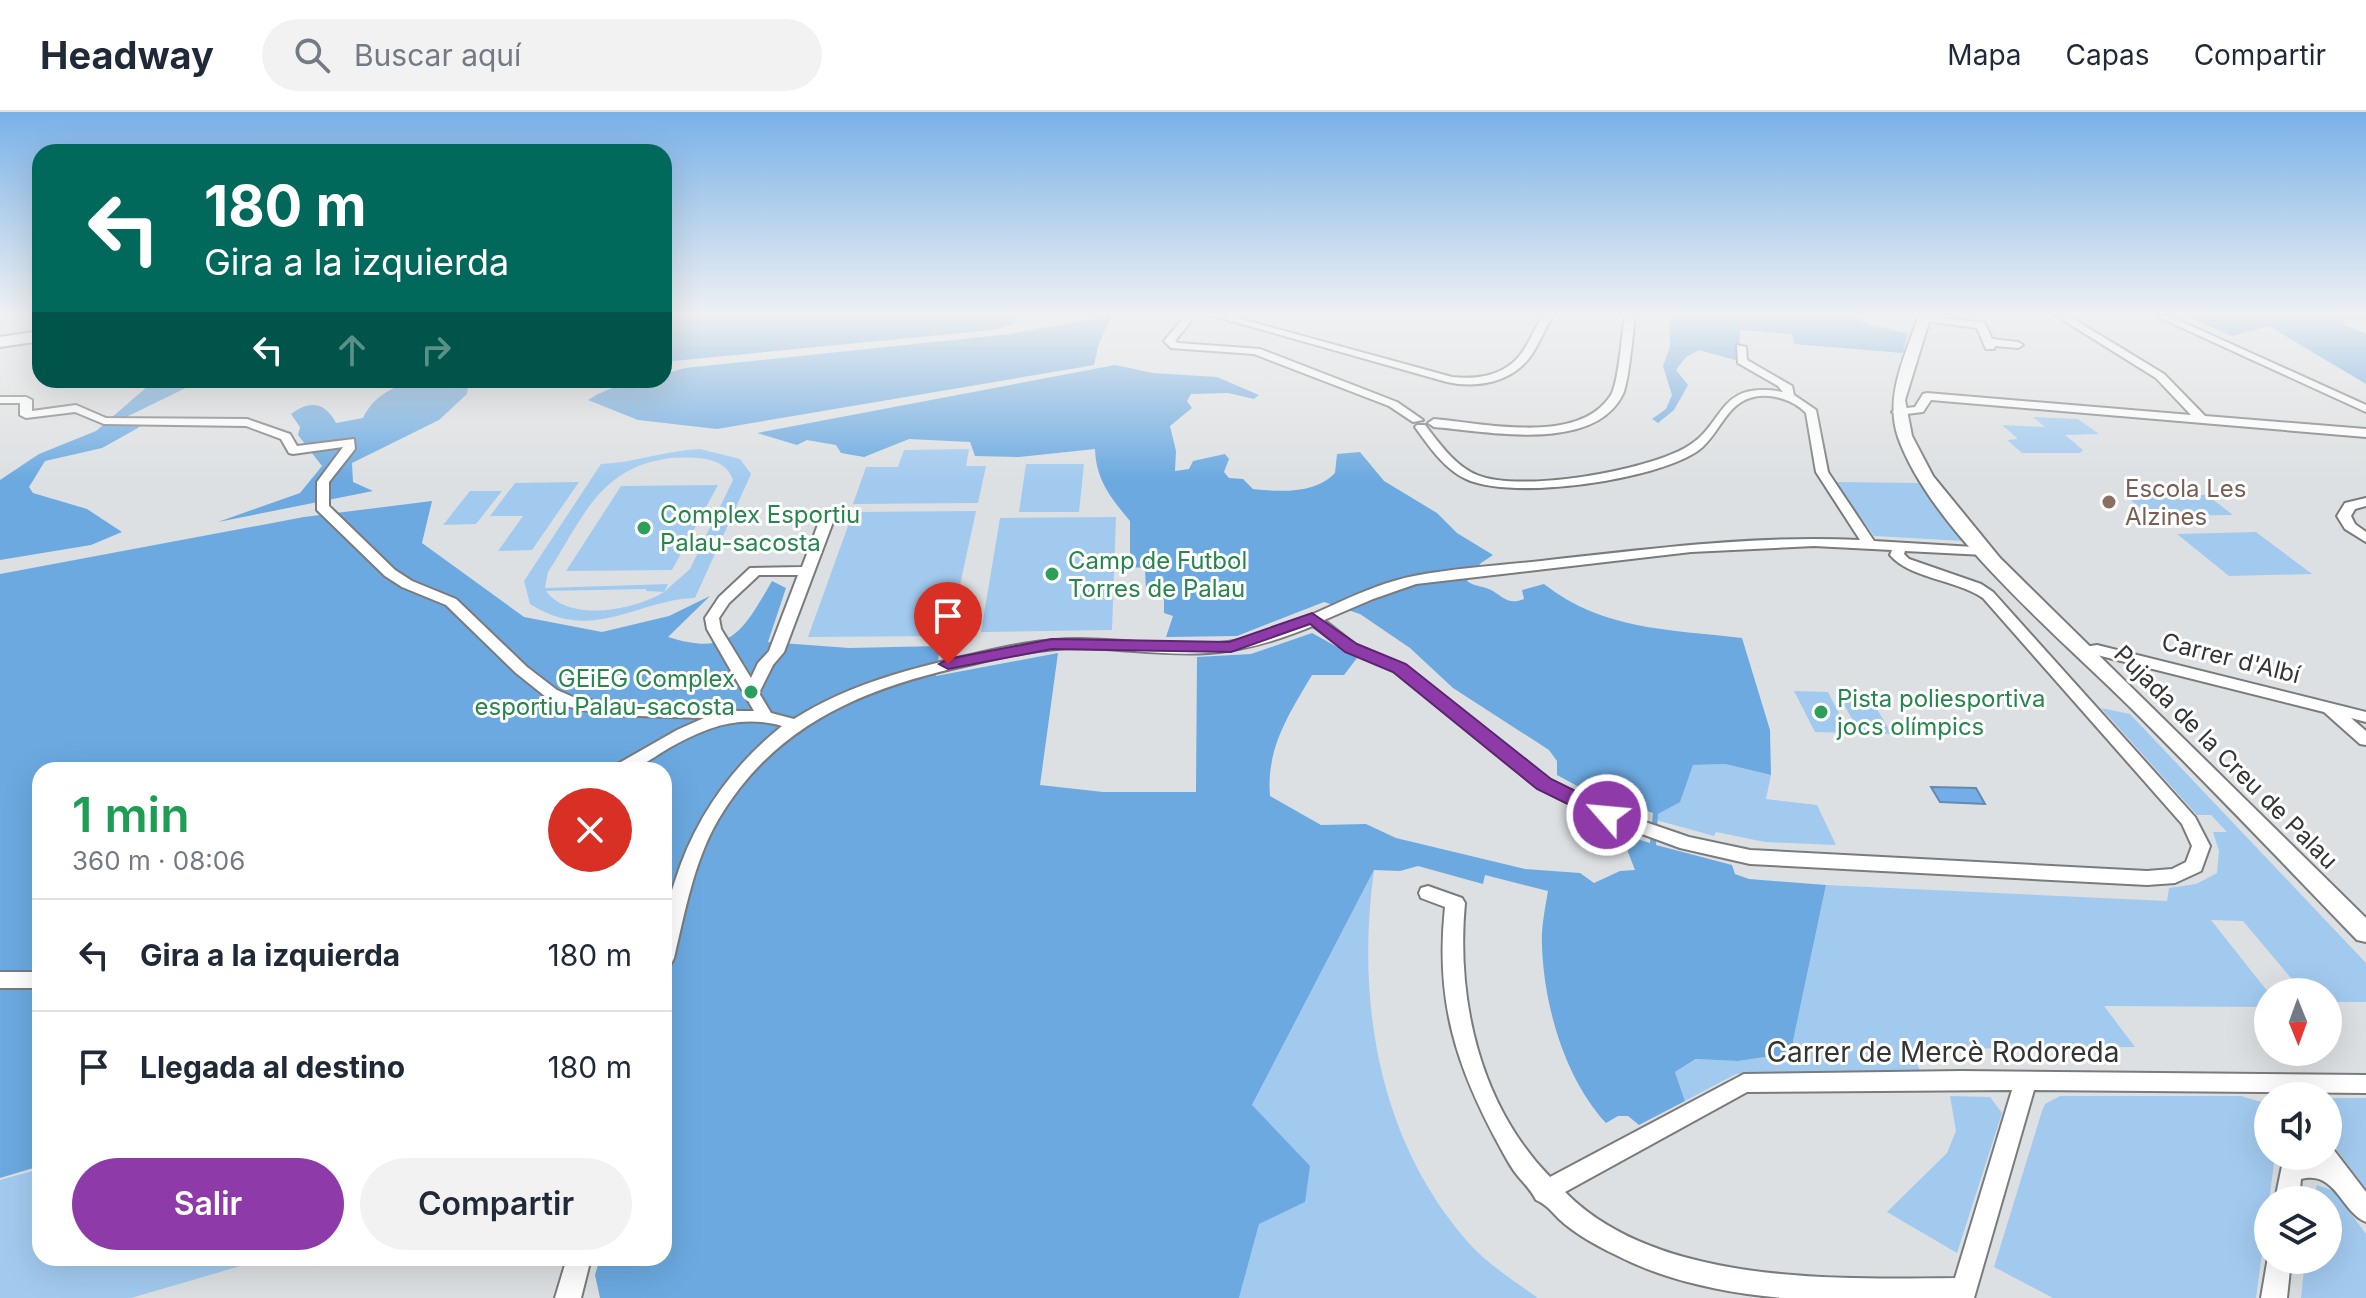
<!DOCTYPE html>
<html lang="es">
<head>
<meta charset="utf-8">
<style>
	body { margin:0; font-family:Inter,sans-serif; background:#f2f2f3; color:#1f2937; height:100vh; display:flex; flex-direction:column; font-size:30px; white-space:nowrap }
	* { box-sizing:border-box; margin:0 }
	p { font-size:26px; color:#747a83 }
	.icon { flex:none; width:44px; height:44px; fill:none; stroke:currentColor; stroke-width:2; stroke-linecap:round; stroke-linejoin:round }
	.map { position:relative; flex:1; overflow:hidden }
	.panel { position:absolute; left:32px; top:650px; width:640px; height:504px; display:flex; flex-direction:column; background:#fff; border-radius:24px; box-shadow:0 8px 32px #0002 }
	.panel>* { flex:none }
	.top-card { position:absolute; left:32px; top:32px; width:640px; height:244px; border-radius:24px; box-shadow:0 8px 32px #0002; background:#00695c; color:#fff; overflow:hidden }
	.needle { width:52px; rotate:179deg }
	.controls { position:absolute; left:2254px; top:866px; display:grid; gap:16px }
	.controls a { display:grid; place-items:center; width:88px; height:88px; border-radius:50%; background:#fff; box-shadow:0 8px 32px #0002; font-size:40px }
	.pin { position:absolute; display:grid; place-items:center; width:68px; height:68px; color:#fff; margin:-82px -34px; border-radius:50% 50% 50% 0; rotate:-45deg; box-shadow:0 0 8px #0007 }
	.pin .icon { rotate:45deg }
	.me { position:absolute; width:88px; margin:-44px; rotate:297deg; stroke-linejoin:round; filter:drop-shadow(0 0 6px #0008) }
	.turn { display:flex; align-items:center; gap:28px; height:168px; padding:0 40px; font-size:36px }
	.turn .icon { width:104px; height:104px; stroke-width:2.5 }
	.turn b { display:block; font-size:56px; line-height:68px }
	.lanes { display:flex; align-items:center; height:76px; padding:0 40px; background:#0003; justify-content:center; gap:40px; direction:ltr }
	.lanes .off { opacity:.35 }
	.round { display:grid; place-items:center; flex:none; width:84px; height:84px; border-radius:42px; background:#f2f2f3 }
	.summary { display:flex; align-items:center; justify-content:space-between; height:136px; padding:0 40px }
	h1 { font-size:48px; font-weight:600; line-height:60px; color:#1e9e55 }
	.button { display:flex; gap:16px; margin-top:auto; padding:16px 40px }
	.button a { flex:1; height:92px; border-radius:48px; background:#8e3aa9; color:#fff; font-size:32px; font-weight:600; line-height:92px; text-align:center }
	.button a+a { background:#f2f2f3; color:#1f2937 }
	ul { padding:0; list-style:none }
	li { display:flex; align-items:center; gap:24px; height:112px; padding:0 40px; border-top:2px solid #e0e1e3 }
	li div { flex:1 }
	li b { display:block; font-size:30px }
	li em { font-style:normal }
	header { display:flex; align-items:center; gap:48px; box-sizing:border-box; height:112px; padding:0 40px; background:#fff; border-bottom:2px solid #e0e1e3 }
	header strong { font-size:38px }
	nav { display:flex; gap:44px; margin-inline-start:auto; font-size:28px }
	.search { width:560px; height:72px; background:#f2f2f3; display:flex; align-items:center; gap:20px; box-sizing:border-box; padding:0 28px; border-radius:44px; color:#747a83; font-size:30px }
	.map>svg:first-child { display:block }
</style>
</head>
<body>
<header>
<strong>Headway</strong>
<div class="search"><svg class="icon" aria-label="search" viewBox="0 0 24 24"><circle cx="10" cy="10" r="6"/><path d="M15 15l6 6"/></svg>Buscar aquí</div>
<nav><a>Mapa</a><a>Capas</a><a>Compartir</a></nav>
</header>
<div class="map">
<svg width="2366" height="1186" viewBox="0 0 2366 1186">
	<rect width="100%" height="100%" fill="#dde0e2"/>
	<g fill="#a2caef" fill-rule="evenodd">
		<polygon points="2033,305 2078,307 2099,322 2065,323 2083,338 2080,341 2022,341 2007,328 2018,327 2002,313 2045,315"/>
		<path d="M700 337 740 347 751 362 695 486C636 488 592 532 530 492L524 469 601 352C634 351 666 338 700 337ZM671 346C692 345 725 343 733 368L690 457 664 480 668 472 545 476 548 460C584 405 599 355 671 346ZM646 477V479L664 480C635 498 569 511 546 479Z"/>
		<polygon points="969,337 966,354 986,354 978,391 853,392 866,355 898,355 904,338"/>
		<polygon points="1026,352 1084,352 1079,400 1019,400"/>
		<polygon points="579,370 532,438 498,439 523,404 490,404 515,371"/>
		<polygon points="1835,370 1920,371 1964,429 1874,424"/>
		<polygon points="718,373 672,458 566,459 621,374"/>
		<polygon points="470,379 502,379 476,412 443,413"/>
		<polygon points="2207,383 2233,403 2150,404 2126,384"/>
		<polygon points="976,399 949,524 808,525 853,400"/>
		<polygon points="1116,405 1112,518 981,520 1000,406"/>
		<polygon points="2256,420 2312,462 2229,464 2177,422"/>
		<polygon points="1794,579 1828,580 1849,621 1815,620"/>
		<polygon points="1839,584 1869,584 1892,622 1860,621"/>
		<polygon points="2101,596 2130,602 2366,851 2366,890 2328,890 2328,880 2289,880 2283,873 2296,872 2243,809 2211,808 2268,880 2268,895 2104,894 2135,935 1910,937 1921,961 1736,962 1685,989 1675,960 1697,947 1738,949 1765,945 1790,950 1798,946 1793,929 1826,773 2167,789 2169,776 2196,772 2217,761 2219,739 2213,720 2227,720 2211,703 2197,703"/>
		<polygon points="1725,652 1771,663 1766,687 1817,693 1836,733 1765,730 1716,720 1714,724 1656,708 1658,702 1680,689 1693,653"/>
		<path d="M1374 758C1356 888 1378 1027 1467 1129 1486 1151 1514 1169 1538 1186H1239L1259 1111 1305 1090 1252 993Z"/>
		<polygon points="1950,984 1990,985 2002,1001 1957,1141 1887,1100 1947,1041 1956,1019"/>
		<polygon points="2060,984 2241,984 2268,992 2268,1044 2275,1044 2256,1186 2053,1186 1994,1155 2042,999 2045,992"/>
		<polygon points="2328,986 2366,986 2366,1077 2328,1026 2328,1018 2340,1017 2328,1003"/>
		<polygon points="40,1057 40,1146 268,1146 131,1186 0,1186 0,1068"/>
		<polygon points="2317,1073 2334,1079 2366,1122 2366,1186 2301,1186 2305,1148 2328,1148 2328,1088 2312,1088"/>
	</g>
	<g fill="#6ba9e0">
		<polygon points="664,203 1022,203 1011,213 992,218 673,249 664,248"/>
		<path d="M1112 203 1099 231 1094 253 717 317 638 308 588 288C611 273 637 268 664 268V262L685 256 1010 222Z"/>
		<polygon points="1669,203 1850,203 1871,213 1908,221 1903,241 1794,232 1792,222 1740,218 1739,249 1699,238 1686,245 1676,258 1688,273 1674,298 1658,311 1652,307 1666,297 1672,283 1663,254 1670,235"/>
		<polygon points="2183,203 2366,203 2366,208 2347,207 2342,212 2366,222 2366,272 2269,214 2232,224"/>
		<path d="M1115 253 1153 261 1217 265 1259 283 1254 287 1228 281 1191 282 1187 289 1192 296 1170 314 1176 339 1175 359 1189 357 1193 349 1225 342 1229 347 1224 360 1229 366 1243 367 1253 377C1280 380 1315 382 1335 361L1337 342 1360 340 1384 369 1437 401 1457 421 1493 443 1481 451 1467 469C1475 475 1485 474 1493 479 1504 486 1509 493 1524 487L1522 478 1544 472C1604 519 1669 517 1742 526L1770 618 1771 663 1725 652 1693 653 1680 690 1658 702 1656 733 1732 753 1735 762 1749 767 1826 773 1793 929 1798 946 1790 950 1765 945 1738 949 1696 947 1675 960 1685 989 1639 1013 1628 1004H1618L1606 1011C1565 967 1544 894 1542 834 1541 816 1545 797 1548 779L1485 763 1483 772 1418 754 1400 759 1374 758 1252 993 1310 1054 1305 1090 1259 1112 1239 1186H600L595 1163 600 1146H664V658H40V1054L0 1066V462L304 405 432 389 422 431 524 505 602 520 669 504 710 484 668 525C731 545 743 519 772 469L786 476 768 530 849 536 940 534 936 564 1058 541 1040 673 1103 680H1196L1197 545 1251 542 1312 521 1357 546 1344 563H1312C1289 602 1266 636 1270 684L1321 713 1366 712 1396 726 1525 757 1580 761 1594 771 1620 759 1635 758 1621 722 1650 731 1653 701 1581 676 1557 663V649L1549 638 1453 576 1410 536 1360 502 1324 490 1237 524 1166 525 1173 504 1164 501V487H1156L1155 480H1146L1145 456 1130 455V409C1111 386 1096 368 1095 337L1019 345 975 344 970 330 909 327 864 345 841 341 836 333 807 328 797 333 757 321Z"/>
		<polygon points="155,268 202,268 120,308 144,309 138,316 102,336 45,349 29,375 33,381 87,397 122,420 91,433 0,448 0,368 39,342 96,319"/>
		<path d="M420 268H469L467 282 439 308 352 351 353 370 373 379 218 410 300 381 322 354 298 323 300 315 291 302C310 288 325 290 336 311L363 306C373 284 396 272 420 268Z"/>
	</g>
	<polygon fill="#74ade7" stroke="#6189b2" stroke-width="2" points="1931,675 1976,676 1985,692 1940,690"/>
	<g fill="none" stroke-linecap="round" stroke-linejoin="round">
		<defs>
			<g id="minor">
				<polygon points="1186,203 1196,203 1175,229 1178,231 1260,237 1397,290 1423,308 1413,310 1389,294 1254,242 1171,236 1164,229"/>
				<path d="M1210 203H1226L1452 265C1480 268 1509 263 1525 236 1532 225 1536 213 1544 203H1554C1545 215 1541 229 1532 242 1514 270 1478 277 1447 270Z"/>
				<path d="M1625 203H1635C1633 220 1629 269 1623 282 1594 342 1486 319 1434 315L1428 311 1434 307C1483 311 1579 334 1611 283 1619 270 1622 220 1625 203Z"/>
				<polygon points="1924,203 1985,211 1992,227 2018,230 2023,233 2018,236 1995,234 1994,237 1986,237 1977,216 1920,208 1920,204"/>
				<polygon points="2055,203 2067,203 2164,262 2205,304 2366,317 2366,325 1931,288 1923,300 1898,303 1892,300 1898,297 1915,295 1923,282 1927,281 2191,303 2156,266"/>
				<polygon points="2154,203 2167,203 2366,293 2366,300"/>
				<path d="M1737 233 1746 235 1747 248 1792 274 1794 283 1816 298 1828 360 1874 429 1990 436V442L1985 443 1905 439 1904 442 1909 447 1981 472 1993 480 2195 705 2210 734 2201 759 2175 771 2147 773 1750 752 1680 736 1601 707 1538 676 1394 559 1346 539 1313 514C1279 528 1244 539 1208 541 1163 544 1119 536 1074 536 1039 537 1007 544 973 552 867 575 776 610 718 708 694 749 685 800 674 846L671 852 664 854C664 840 663 825 664 811 665 797 671 782 675 769 695 706 731 655 782 614 740 602 706 615 669 636 646 650 639 658 612 658L614 654 677 618 704 606 606 603 561 593 546 585 516 561 446 493 402 475 385 464 317 398V370L343 335 293 342 289 341 281 327 246 314 104 312 75 300 26 306 20 303V291H0V285H26L32 288V299L76 293 106 306 247 307 290 322 297 334 354 327 355 337 329 370V394L395 458 412 469 456 487 527 555 557 578 573 585 626 595 730 596 737 599H754L707 517 705 506 719 485 750 456 802 455 822 402 824 399H834L836 402 784 540 773 553 759 581 771 601 794 607C849 572 912 556 975 542 1009 534 1042 527 1077 527 1127 527 1178 537 1228 530 1295 521 1348 477 1414 464 1461 455 1511 453 1558 447 1659 436 1759 423 1860 428L1816 360 1806 301C1793 287 1768 280 1750 286 1726 293 1718 324 1699 338 1658 368 1512 389 1466 367 1444 357 1429 334 1415 315L1417 313H1425C1439 331 1455 354 1477 363 1521 381 1644 359 1685 336 1727 313 1715 268 1783 280L1778 274 1738 251ZM1814 434 1892 438 1890 443C1909 466 1957 468 1983 486L2182 712 2192 734 2186 750 2172 757 2147 759 1750 738 1689 725 1613 699 1550 668 1404 553 1356 533 1324 508 1373 487 1416 472 1691 440ZM759 463H798L769 539 758 551 751 566 721 517 719 506 729 491Z"/>
				<polygon points="2366,386 2366,394 2355,397 2351,404 2355,412 2366,420 2366,430 2345,417 2337,404 2345,391"/>
				<polygon points="2097,533 2366,600 2366,610 2351,606 2366,619 2366,633 2360,632 2324,600 2097,543 2084,544 2076,539 2079,536"/>
				<path d="M1428 774 1462 786 1465 791C1456 889 1480 993 1550 1065L1744 962 1961 959 2366 963V981L2034 978 1974 1186H1782C1726 1181 1666 1169 1616 1143 1597 1134 1574 1121 1559 1107 1551 1099 1546 1092 1536 1088 1530 1076 1522 1070 1514 1059 1509 1052 1505 1044 1501 1037 1456 955 1435 890 1445 795L1421 786 1419 781 1421 776ZM2012 978 1955 1166C1835 1167 1656 1173 1565 1080L1747 980Z"/>
				<rect x="0" y="860" width="40" height="16"/>
				<path d="M2328 1035 2333 1037 2366 1080V1110C2341 1100 2336 1058 2301 1067L2299 1088H2275L2282 1054 2301 1044H2328Z"/>
				<polygon points="2268,1145 2268,1148 2291,1148 2287,1186 2261,1186"/>
				<polygon points="567,1146 591,1146 581,1186 555,1186"/>
			</g>
			<path id="tertiary" d="M1919 203H1931L1905 288 1912 324 1933 364 2000 446 2366 806V830L2357 828C2283 751 2209 674 2133 598 2062 527 1931 419 1898 325 1884 284 1906 242 1919 203Z"/>
			<polygon id="trunk" points="40,219 40,229 0,235 0,225"/>
		</defs>
		<use href="#minor" stroke="#797b7d" stroke-width="4"/>
		<use href="#tertiary" stroke="#797b7d" stroke-width="4"/>
		<use href="#trunk" stroke="#797b7d" stroke-width="4"/>
		<use href="#minor" fill="#fff" fill-rule="evenodd"/>
		<use href="#tertiary" fill="#fff" fill-rule="evenodd"/>
		<use href="#trunk" fill="#fff" fill-rule="evenodd"/>
	</g>
	<linearGradient id="sky" x2="0" y2="1"><stop stop-color="#79b1e8"/><stop offset="0.55" stop-color="#f0f1f2"/><stop offset="1" stop-color="#f0f1f2" stop-opacity="0"/></linearGradient>
	<rect width="2366" height="369" fill="url(#sky)"/>
	<polygon fill="#8e3aa9" stroke="#5c266e" stroke-width="2" points="1312,501 1357,532 1406,552 1551,667 1614,698 1617,703 1614,708 1600,708 1537,677 1393,560 1345,540 1310,512 1231,540 1052,537 948,557 939,552 948,547 1052,527 1229,530"/>
	<circle fill="#8d6e63" stroke="#fff" stroke-width="3" cx="2109" cy="390" r="8"/>
	<g fill="#2e9e5b" stroke="#fff" stroke-width="3">
		<circle cx="644" cy="416" r="8"/>
		<circle cx="1052" cy="462" r="8"/>
		<circle cx="751" cy="580" r="8"/>
		<circle cx="1821" cy="600" r="8"/>
	</g>
	<g text-anchor="middle" dominant-baseline="central" stroke-width="6" stroke-linejoin="round" paint-order="stroke">
		<g font-size="24" fill="#785e54" stroke="#fff" text-anchor="start">
			<text x="2125" y="376">Escola Les<tspan x="2125" dy="28">Alzines</tspan></text>
		</g>
		<g font-size="24" fill="#27864d" stroke="#fff" text-anchor="start">
			<text x="660" y="402">Complex Esportiu<tspan x="660" dy="28">Palau-sacosta</tspan></text>
			<text x="1068" y="448">Camp de Futbol<tspan x="1068" dy="28">Torres de Palau</tspan></text>
			<text x="735" y="566" text-anchor="end">GEiEG Complex<tspan x="735" dy="28">esportiu Palau-sacosta</tspan></text>
			<text x="1837" y="586">Pista poliesportiva<tspan x="1837" dy="28">jocs olímpics</tspan></text>
		</g>
		<g font-size="24" fill="#343435" stroke="#fff">
			<text transform="translate(2231 546) rotate(14)">Carrer d'Albí</text>
			<text transform="translate(2226 645) rotate(45)">Pujada de la Creu de Palau</text>
		</g>
		<g font-size="28" fill="#343435" stroke="#fff">
			<text x="1943" y="940">Carrer de Mercè Rodoreda</text>
		</g>
	</g>
</svg>
<div class="controls">
<a><svg class="needle" viewBox="-14 -14 28 28"><path d="M0-13l5 13h-10z" fill="#e53935"/><path d="M0 13l5-13h-10z" fill="#747a83"/></svg></a>
<a><svg class="icon" aria-label="sound" viewBox="0 0 24 24"><path d="M4 9h4l5-4v14l-5-4H4zM17 9q2 3 0 6"/></svg></a>
<a><svg class="icon" aria-label="layers" viewBox="0 0 24 24"><path d="M12 4l9 5-9 5-9-5zM3 14l9 5 9-5"/></svg></a>
</div>
<div class="pin" style="left:948px;top:552px;background:#d93025"><svg class="icon" aria-label="arrive" viewBox="0 0 24 24"><path d="M6 21V4h12l-3 4 3 4H6"/></svg></div>
<svg class="me" style="left:1607px;top:703px" viewBox="-20 -20 40 40"><circle r="17" fill="#8e3aa9" stroke="#fff" stroke-width="3"/><path d="M0-11L8 9 0 5-8 9z" fill="#fff"/></svg>
<div class="top-card">
<div class="turn"><svg class="icon" aria-label="left" viewBox="0 0 24 24"><path d="M17 20v-9H6M10 6l-5 5 5 5"/></svg><div><b>180 m</b>Gira a la izquierda</div></div>
<div class="lanes"><svg class="icon" aria-label="left" viewBox="0 0 24 24"><path d="M17 20v-9H6M10 6l-5 5 5 5"/></svg><svg class="icon off" aria-label="ahead" viewBox="0 0 24 24"><path d="M12 20V5M6 11l6-6 6 6"/></svg><svg class="icon off" aria-label="right" viewBox="0 0 24 24"><path d="M7 20v-9h11M14 6l5 5-5 5"/></svg></div>
</div>
<section class="panel">
<div class="summary"><div><h1>1 min</h1><p>360 m · 08:06</p></div><a class="round" style="background:#d93025;color:#fff"><svg class="icon" aria-label="close" viewBox="0 0 24 24"><path d="M6 6l12 12M18 6L6 18"/></svg></a></div>
<ul>
<li><svg class="icon" aria-label="left" viewBox="0 0 24 24"><path d="M17 20v-9H6M10 6l-5 5 5 5"/></svg><div><b>Gira a la izquierda</b></div><em>180 m</em></li>
<li><svg class="icon" aria-label="arrive" viewBox="0 0 24 24"><path d="M6 21V4h12l-3 4 3 4H6"/></svg><div><b>Llegada al destino</b></div><em>180 m</em></li>
</ul>
<div class="button"><a>Salir</a><a>Compartir</a></div>
</section>
</div>
</body>
</html>
